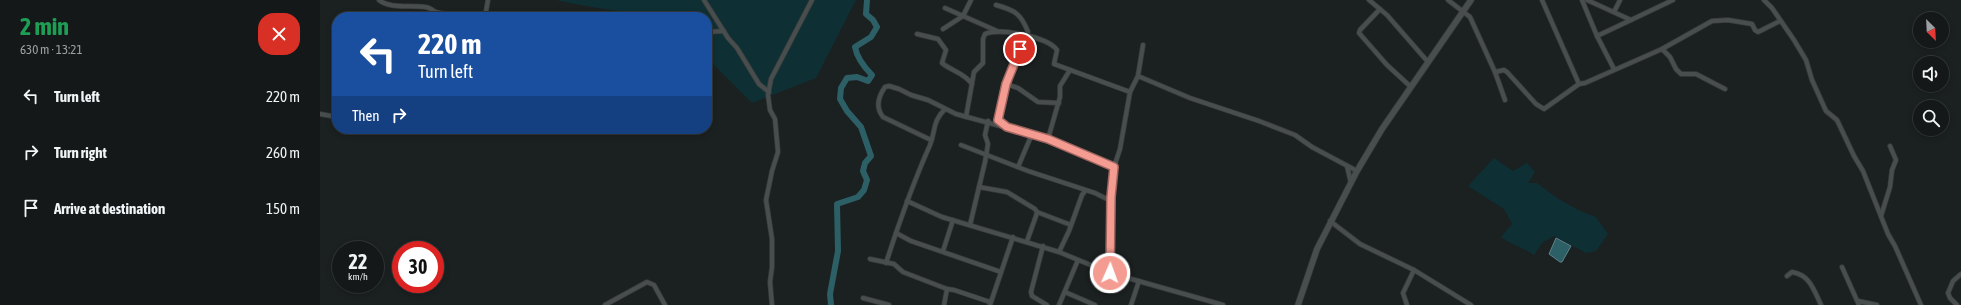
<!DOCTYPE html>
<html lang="en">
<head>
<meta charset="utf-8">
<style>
	body { margin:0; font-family:"Asap Condensed",sans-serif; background:#212526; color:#f1f3f6; height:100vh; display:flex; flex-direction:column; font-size:15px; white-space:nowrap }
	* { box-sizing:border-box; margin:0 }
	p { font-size:13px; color:#9da0a2 }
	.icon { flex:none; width:22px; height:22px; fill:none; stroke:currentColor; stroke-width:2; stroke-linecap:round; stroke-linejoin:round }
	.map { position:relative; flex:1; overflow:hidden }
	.side { display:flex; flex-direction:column; background:#141819; width:320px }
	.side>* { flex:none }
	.hud { position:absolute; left:12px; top:12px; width:380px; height:122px; border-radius:16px; box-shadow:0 2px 6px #0003,0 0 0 1px #333738; background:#1a4fa0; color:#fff; overflow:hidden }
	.needle { width:26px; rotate:156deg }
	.buttons { position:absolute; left:1593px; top:12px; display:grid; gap:8px }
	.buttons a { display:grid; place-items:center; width:36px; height:36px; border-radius:50%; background:#141819; box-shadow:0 2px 6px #0003,0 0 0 1px #333738; font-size:20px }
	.speed { position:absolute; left:12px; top:241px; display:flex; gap:8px; font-size:20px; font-weight:700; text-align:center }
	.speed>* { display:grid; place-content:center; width:52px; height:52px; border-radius:50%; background:#141819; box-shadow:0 2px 6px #0003,0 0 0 1px #333738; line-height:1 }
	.speed small { font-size:10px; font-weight:400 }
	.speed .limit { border:6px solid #d22; background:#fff; color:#111 }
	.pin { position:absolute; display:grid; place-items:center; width:34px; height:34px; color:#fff; margin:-17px; border:2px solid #fff; border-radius:50%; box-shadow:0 1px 4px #0007 }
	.me { position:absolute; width:44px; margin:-22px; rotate:2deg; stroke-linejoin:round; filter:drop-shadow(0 0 3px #0008) }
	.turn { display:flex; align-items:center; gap:14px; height:84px; padding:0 20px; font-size:18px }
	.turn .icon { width:52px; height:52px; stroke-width:2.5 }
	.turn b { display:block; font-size:28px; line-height:34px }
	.then { display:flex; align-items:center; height:38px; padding:0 20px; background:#0003; gap:8px; font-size:15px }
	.round { display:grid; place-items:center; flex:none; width:42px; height:42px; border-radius:16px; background:#212526 }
	.headline { display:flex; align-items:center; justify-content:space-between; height:68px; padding:0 20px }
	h1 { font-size:24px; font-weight:700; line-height:30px; color:#1e9e55 }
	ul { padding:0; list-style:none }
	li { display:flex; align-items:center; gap:12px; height:56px; padding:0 20px }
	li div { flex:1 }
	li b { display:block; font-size:15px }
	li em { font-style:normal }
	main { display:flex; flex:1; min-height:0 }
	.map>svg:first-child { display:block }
</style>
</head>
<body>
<main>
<section class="side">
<div class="headline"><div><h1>2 min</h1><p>630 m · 13:21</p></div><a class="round" style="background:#d93025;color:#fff"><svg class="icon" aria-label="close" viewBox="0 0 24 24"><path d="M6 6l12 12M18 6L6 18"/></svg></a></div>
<ul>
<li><svg class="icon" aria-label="left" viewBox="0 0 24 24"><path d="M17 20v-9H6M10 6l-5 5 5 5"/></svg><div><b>Turn left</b></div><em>220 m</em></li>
<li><svg class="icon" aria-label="right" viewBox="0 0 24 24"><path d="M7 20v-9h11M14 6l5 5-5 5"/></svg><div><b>Turn right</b></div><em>260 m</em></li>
<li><svg class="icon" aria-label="arrive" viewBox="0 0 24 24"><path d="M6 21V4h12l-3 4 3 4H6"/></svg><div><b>Arrive at destination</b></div><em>150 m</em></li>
</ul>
</section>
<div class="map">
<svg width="1641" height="305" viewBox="0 0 1641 305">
	<rect width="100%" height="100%" fill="#1b2021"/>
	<g fill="#0e3034">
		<path d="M236 0H536L496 78 432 103 387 58V17C336 17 286 11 236 0Z"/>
		<path d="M1174 158 1193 171 1207 163 1215 172 1208 183H1217L1237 198 1260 211 1276 217 1288 234 1276 251 1266 253 1234 236 1222 243 1214 255C1203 247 1191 245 1181 237L1192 224 1184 209 1148 186Z"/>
	</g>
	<polygon fill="#2c5f66" stroke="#5f8388" points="1236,238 1251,246 1242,262 1240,262 1229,254"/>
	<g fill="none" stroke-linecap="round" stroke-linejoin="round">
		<path stroke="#2c5f66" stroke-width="6" d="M511 305 510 294 518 251 517 204 538 197 544 190 547 180 543 171 545 163 551 156 541 127 527 111 520 99 521 88 527 78 537 77 548 81 552 75C544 67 537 58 535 47L551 37 557 27 553 20 546 14 547 0"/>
		<defs>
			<g id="street">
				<path d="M59 0C69 9 92 5 105 7 109 7 112 10 116 12 125 15 134 12 143 17"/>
				<polyline points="384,0 408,38 417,48 439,84 449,92"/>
				<polyline points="1049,0 1067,15 1108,62"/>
				<polyline points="1128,0 1150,17 1175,72 1184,70 1187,72 1216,104 1224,109 1259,84 1265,83 1342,49 1392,21 1408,20 1432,24 1435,30 1438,32 1460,21"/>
				<polyline points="1222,0 1259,84"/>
				<polyline points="1262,0 1277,36 1311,20"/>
				<polyline points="1267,0 1311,20 1353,0"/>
				<polyline points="1444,0 1452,8 1474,40 1486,60 1492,80 1506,111 1517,120 1534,156 1543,171 1568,234 1575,246 1601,305"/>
				<path d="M676 5C695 10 701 14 708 32L686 84 678 118 685 125"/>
				<polyline points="625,8 677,31"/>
				<polyline points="1060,9 1040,30 1039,33 1067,65 1091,87"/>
				<polyline points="1294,12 1300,0"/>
				<polyline points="165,17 168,0"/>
				<polyline points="623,29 643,16 651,0"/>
				<polyline points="387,32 404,31"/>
				<path d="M597 34 618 39 626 50 622 63C633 72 643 72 652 84"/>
				<polyline points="1277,36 1294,69"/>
				<polyline points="1342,49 1350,57 1356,69 1361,74 1376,74 1405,89"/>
				<polyline points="1175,72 1185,100"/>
				<polyline points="818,76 823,45"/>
				<polyline points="686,84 698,88 718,102 739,103"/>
				<polyline points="0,114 17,117"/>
				<path d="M646 117 654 72 663 63V39L665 34C679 27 728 37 737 50L734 64 810 92"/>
				<polyline points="728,139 740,97 740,86 750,70"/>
				<path d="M611 140 563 117C555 107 558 97 565 87L569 86 579 89 591 95 608 100 636 114 728 139 794 167"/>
				<polyline points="641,145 708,171 775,193 791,201"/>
				<polyline points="1027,166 1031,183"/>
				<polyline points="698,167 712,134"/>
				<polyline points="659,187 687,192 715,209 717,212 716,216 707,241"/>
				<polyline points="587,201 622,217 739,252 790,273 903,305"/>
				<polyline points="717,212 751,225"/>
				<polyline points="1561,216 1570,187 1572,170 1576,160 1570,146"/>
				<polyline points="1010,221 1040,244 1094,270 1151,305"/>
				<polyline points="650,225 665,162 668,144 665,135 668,121"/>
				<polyline points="576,233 591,241 681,272"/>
				<polyline points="723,246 711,292 712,296 727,305"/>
				<polyline points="623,251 633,220"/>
				<polyline points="739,252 749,231 762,195 765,191"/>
				<polyline points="550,259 574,264 583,272 627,289 634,290 670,302"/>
				<path d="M566 263C579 223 593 183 610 145 616 130 612 122 625 109"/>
				<polyline points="1522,267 1539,305"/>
				<polyline points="790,273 791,197 794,167 800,149 810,92 818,76 870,98 939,121 975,135 992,147 1037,171"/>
				<path d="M1467 276 1472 272C1490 275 1494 290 1501 305"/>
				<polyline points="745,292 775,305"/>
				<polyline points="543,298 569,305"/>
				<polyline points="1538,301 1557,305"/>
				<polyline points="285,305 327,282 334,285 345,305"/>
				<polyline points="452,305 450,282 452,267 452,239 446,200 452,171 458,152 455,119 450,110 448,95 451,79 492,0"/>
				<polyline points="624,305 627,289"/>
				<polyline points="670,305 693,237"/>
				<polyline points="739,305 758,260"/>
				<polyline points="811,305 819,281"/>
				<polyline points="1087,305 1083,293 1094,270"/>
				<polyline points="1637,305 1630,298 1628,293 1633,281 1641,274"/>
			</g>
			<polyline id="secondary" points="978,305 997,249 1037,171 1062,129 1151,0"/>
		</defs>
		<use href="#street" stroke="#383b3c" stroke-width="5.5"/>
		<use href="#secondary" stroke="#383b3c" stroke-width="7"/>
		<use href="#street" stroke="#484e4e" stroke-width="4"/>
		<use href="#secondary" stroke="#484e4e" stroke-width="5.5"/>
	</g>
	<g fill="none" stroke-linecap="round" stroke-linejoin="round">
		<defs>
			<polyline id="route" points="700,49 686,84 678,120 687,127 728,139 794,167 791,197 790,273"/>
		</defs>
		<use href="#route" stroke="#9f655f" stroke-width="10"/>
		<use href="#route" stroke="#f59c92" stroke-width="7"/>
	</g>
</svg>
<div class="buttons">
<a><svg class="needle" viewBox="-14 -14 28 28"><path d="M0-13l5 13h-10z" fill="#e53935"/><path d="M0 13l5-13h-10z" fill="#9da0a2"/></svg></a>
<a><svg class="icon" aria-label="sound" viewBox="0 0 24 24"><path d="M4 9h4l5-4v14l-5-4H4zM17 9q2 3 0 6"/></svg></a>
<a><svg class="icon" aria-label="search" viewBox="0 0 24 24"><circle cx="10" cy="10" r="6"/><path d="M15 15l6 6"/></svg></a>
</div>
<div class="speed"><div>22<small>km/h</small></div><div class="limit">30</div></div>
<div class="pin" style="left:700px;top:49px;background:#d93025"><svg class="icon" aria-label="arrive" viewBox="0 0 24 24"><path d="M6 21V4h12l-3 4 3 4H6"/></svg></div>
<svg class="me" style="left:790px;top:273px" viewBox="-20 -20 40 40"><circle r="17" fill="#f59c92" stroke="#fff" stroke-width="3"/><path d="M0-11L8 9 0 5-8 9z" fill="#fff"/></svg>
<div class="hud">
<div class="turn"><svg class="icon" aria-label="left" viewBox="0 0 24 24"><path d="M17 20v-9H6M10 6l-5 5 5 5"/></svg><div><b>220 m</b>Turn left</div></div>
<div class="then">Then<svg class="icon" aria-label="right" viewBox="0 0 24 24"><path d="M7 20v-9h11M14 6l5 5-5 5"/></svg></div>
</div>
</div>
</main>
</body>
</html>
